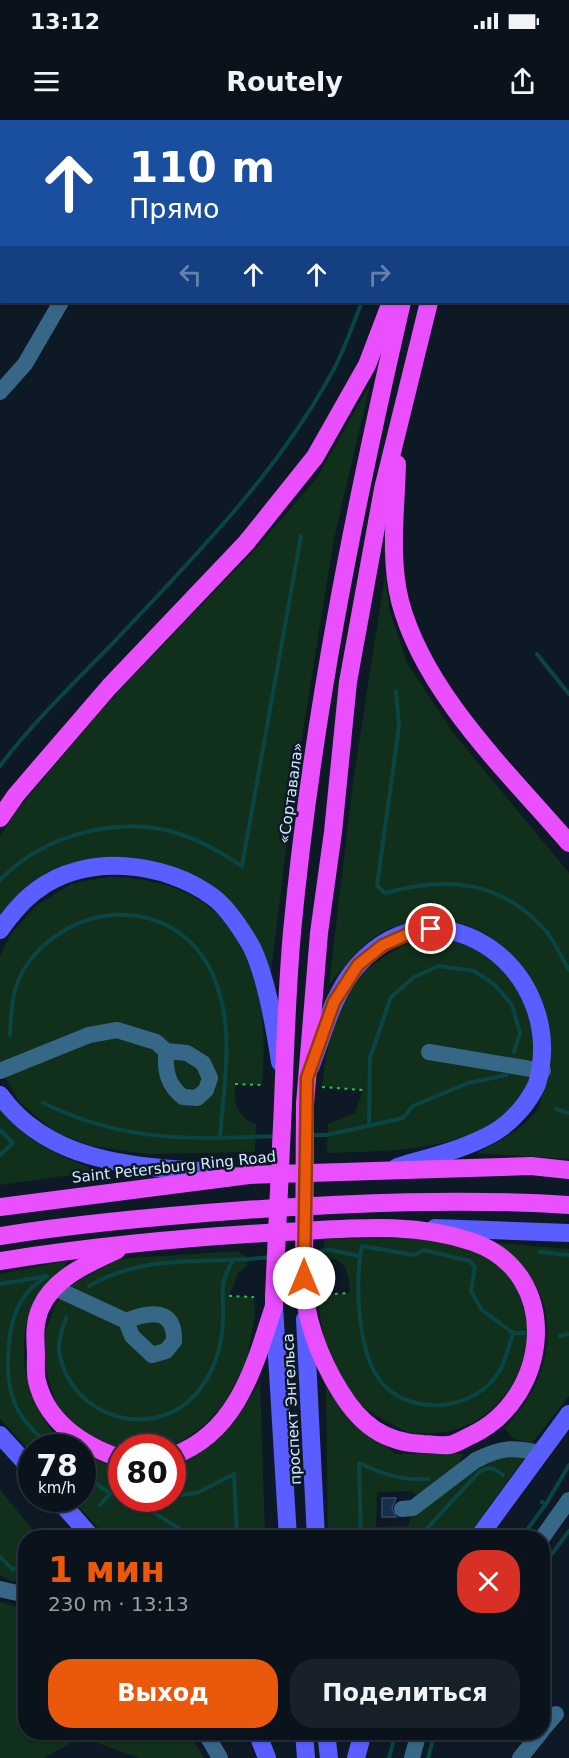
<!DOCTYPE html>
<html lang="ru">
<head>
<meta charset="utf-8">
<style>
	body { margin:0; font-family:"DejaVu Sans",sans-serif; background:#182029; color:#f1f3f6; height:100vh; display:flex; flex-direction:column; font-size:22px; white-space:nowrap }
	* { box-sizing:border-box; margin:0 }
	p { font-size:20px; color:#999ea3 }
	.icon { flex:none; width:33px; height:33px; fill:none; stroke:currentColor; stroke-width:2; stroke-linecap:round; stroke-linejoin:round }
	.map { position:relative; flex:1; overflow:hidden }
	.sheet { position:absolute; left:18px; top:1410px; width:532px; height:210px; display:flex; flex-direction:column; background:#0a131c; border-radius:24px; box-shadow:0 2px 4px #0004,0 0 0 2px #2a323b }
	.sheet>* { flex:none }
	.guide { position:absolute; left:0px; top:0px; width:570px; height:183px; box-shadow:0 2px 4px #0004,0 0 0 2px #2a323b; background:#1a4fa0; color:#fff; overflow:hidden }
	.speed { position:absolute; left:18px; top:1314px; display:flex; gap:12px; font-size:30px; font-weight:700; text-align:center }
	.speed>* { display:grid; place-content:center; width:78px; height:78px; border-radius:50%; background:#0a131c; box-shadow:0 2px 4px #0004,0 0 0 2px #2a323b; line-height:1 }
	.speed small { font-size:15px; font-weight:400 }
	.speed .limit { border:9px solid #d22; background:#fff; color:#111 }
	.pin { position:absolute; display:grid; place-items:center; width:51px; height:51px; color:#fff; margin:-26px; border:3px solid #fff; border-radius:50%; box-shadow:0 2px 6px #0007 }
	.me { position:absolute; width:66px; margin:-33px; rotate:0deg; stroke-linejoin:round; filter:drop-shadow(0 0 4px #0008) }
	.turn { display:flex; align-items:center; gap:21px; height:126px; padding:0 30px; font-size:27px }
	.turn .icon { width:78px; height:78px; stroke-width:2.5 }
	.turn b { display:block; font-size:42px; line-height:51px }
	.lanes { display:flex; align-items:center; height:57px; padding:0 30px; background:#0003; justify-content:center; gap:30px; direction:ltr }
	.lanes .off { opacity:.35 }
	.round { display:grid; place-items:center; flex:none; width:63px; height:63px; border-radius:24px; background:#182029 }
	.head { display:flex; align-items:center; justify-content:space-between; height:102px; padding:0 30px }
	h1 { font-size:36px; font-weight:600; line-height:45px; color:#ea580c }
	.button { display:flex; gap:12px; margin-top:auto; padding:12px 30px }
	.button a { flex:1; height:69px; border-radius:24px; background:#ea580c; color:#fff; font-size:24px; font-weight:600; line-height:69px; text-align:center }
	.button a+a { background:#182029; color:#f1f3f6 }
	.status { display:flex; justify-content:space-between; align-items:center; height:42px; padding:0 30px; background:#0a131c; direction:ltr }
	.status svg { height:16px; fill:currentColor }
	header { display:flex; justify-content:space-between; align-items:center; height:78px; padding:0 30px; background:#0a131c; font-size:27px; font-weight:600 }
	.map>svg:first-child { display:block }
</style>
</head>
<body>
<div class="status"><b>13:12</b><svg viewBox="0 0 49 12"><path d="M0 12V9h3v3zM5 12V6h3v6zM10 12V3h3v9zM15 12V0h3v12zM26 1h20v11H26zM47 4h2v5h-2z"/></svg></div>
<header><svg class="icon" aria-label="menu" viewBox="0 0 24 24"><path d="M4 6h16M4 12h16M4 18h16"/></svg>Routely<svg class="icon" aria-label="share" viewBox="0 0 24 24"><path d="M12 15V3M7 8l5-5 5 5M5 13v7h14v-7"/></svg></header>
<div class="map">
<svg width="569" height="1638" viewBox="0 0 569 1638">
	<rect width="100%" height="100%" fill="#0e1926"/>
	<g fill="#11301b">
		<polygon points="370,264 334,419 293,672 270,860 256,817 218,771 75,744 0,798 0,717 16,692 103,588 251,434 317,358"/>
		<path d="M385 455 390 492 407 543 454 614 569 753V1039L477 1033C499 1021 525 1009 539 987 569 884 502 767 389 809 364 819 346 845 329 865L353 662Z"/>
		<path d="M108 757C237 758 272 850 262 965L235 964C233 982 237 998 256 1004L255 1032 147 1034 92 1026 55 1012 20 983 0 948V836L10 815 36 786 71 764Z"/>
		<path d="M455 817 516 851C522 867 541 904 542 919 543 928 536 942 533 950 506 1034 398 1030 327 1033L328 1004 355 993 363 970 322 967C328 911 340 860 394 831 401 827 410 820 418 819 430 817 443 818 455 817Z"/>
		<path d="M0 987C23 1022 61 1037 99 1051L0 1065Z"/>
		<path d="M399 1118C427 1120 459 1120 484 1134 569 1180 521 1313 431 1313 424 1313 415 1314 408 1312 401 1310 394 1305 388 1302 330 1272 326 1235 317 1175L350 1173C349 1152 347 1138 323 1138L324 1119Z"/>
		<path d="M497 1123 569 1129V1276L532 1323 514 1319 504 1308C546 1270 565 1200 527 1152 519 1141 506 1132 497 1123Z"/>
		<polygon points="237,1131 247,1137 247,1146 238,1153 229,1176 254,1177 255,1194 246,1245 224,1284 202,1307 179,1323 159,1327 114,1326 84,1312 58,1289 44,1245 45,1213 55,1185 72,1165 117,1139"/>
		<path d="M68 1141C59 1153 47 1164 38 1176 12 1217 24 1279 55 1314 60 1319 68 1323 74 1327L32 1328 31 1333 0 1298V1154Z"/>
		<path d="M260 1262 265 1417H106L72 1379 82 1378 83 1334 121 1349 122 1378H172L173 1344C220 1325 234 1304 260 1262Z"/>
		<polygon points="326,1266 351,1303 396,1334 463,1334 457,1348 419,1377 411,1371 377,1372 376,1407 408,1406 411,1397 479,1342 497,1336 525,1337 467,1417 328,1417"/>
		<polygon points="0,1369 38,1417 26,1418 25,1456 13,1462 0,1455"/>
		<polygon points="0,1482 25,1489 26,1612 188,1613 204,1638 139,1638 81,1617 44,1638 0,1638"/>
	</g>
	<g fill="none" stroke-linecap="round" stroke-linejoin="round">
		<g stroke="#084544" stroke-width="4">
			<polyline points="537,534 569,574"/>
			<path d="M396 571 399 606 377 766 385 773C447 756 500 760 545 810 555 821 561 837 569 850"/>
			<path d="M0 646C33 602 75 562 114 522 194 437 278 353 334 249 345 228 353 204 362 182"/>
			<path d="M0 760C43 715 120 694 180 714 202 721 222 734 242 746L301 416"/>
			<path d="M10 915C11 893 12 868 24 849 68 781 168 773 209 847 237 899 224 962 220 1018"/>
			<path d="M43 983C127 1023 186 1019 276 1016"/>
			<polyline points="556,989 569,993"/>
			<polyline points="369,1005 370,938 391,877 414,857 439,846 474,851 494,864 512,885 520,913 514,932"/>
			<polyline points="0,1010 13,1023 0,1035"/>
			<polyline points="311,1015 327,1015 403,998 413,986 468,963 507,955"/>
			<polyline points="310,1132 330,1130 359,1136"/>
			<polyline points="540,1132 569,1135"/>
			<polyline points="280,1136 300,1134"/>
			<path d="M0 1164 47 1156C40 1161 31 1167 26 1174 5 1201 2 1262 19 1292 26 1305 40 1316 50 1328"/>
			<path d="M89 1166C148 1132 206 1145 270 1137"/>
			<path d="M66 1198C63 1207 58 1220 59 1229 67 1300 161 1326 202 1266 216 1247 223 1221 223 1197 224 1171 218 1165 233 1141"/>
			<path d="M513 1213 482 1190 471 1171 475 1147 470 1141 424 1130 414 1135 362 1126C354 1163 357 1245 389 1270 422 1296 476 1288 499 1252 506 1240 509 1226 513 1213H529"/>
			<polyline points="560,1216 569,1214"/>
			<polyline points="82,1354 111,1374 117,1369 122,1373"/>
			<polyline points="172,1376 197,1373 234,1354 237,1418"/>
			<polyline points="131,1378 194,1418"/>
			<polyline points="136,1382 158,1378"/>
			<polyline points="542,1382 546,1384 569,1345"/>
			<polyline points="100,1385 110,1374"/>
			<path d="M361 1418 359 1343C383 1354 402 1361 428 1359"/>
			<path d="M418 1418 479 1352C489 1346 494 1348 503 1355"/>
			<polyline points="521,1418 546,1384"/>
			<polyline points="0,1437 13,1450 26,1442"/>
			<polyline points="543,1446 569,1411"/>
			<polyline points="389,1638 396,1612"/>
			<polyline points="428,1638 435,1612"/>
		</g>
	</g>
	<polygon fill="#192e48" stroke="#2a4b74" stroke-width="1.5" points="382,1378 396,1378 392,1389 396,1397 382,1397"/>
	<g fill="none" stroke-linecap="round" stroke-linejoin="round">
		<g stroke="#2abc55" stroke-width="2" stroke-dasharray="3 4.5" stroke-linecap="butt">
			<polyline points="235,964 262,965"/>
			<polyline points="322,967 363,970"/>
			<polyline points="320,1175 350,1173"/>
			<polyline points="229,1176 254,1177"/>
		</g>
		<g stroke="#376787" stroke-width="16">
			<polyline points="136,2 136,0"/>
			<polyline points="0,272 25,244 61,182"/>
			<polyline points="429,932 543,951"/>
			<path d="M0 951 89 915 117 910 156 922 166 931 187 933 203 943 210 958 206 970 197 978 183 977C167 965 165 950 166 931"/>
			<path d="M55 1168 126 1201 132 1216 152 1235 166 1231 174 1221C175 1188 150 1191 126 1201"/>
			<path d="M402 1389 413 1388 476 1340C502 1327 513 1327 541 1333"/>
			<polyline points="542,1418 569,1380"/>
			<polyline points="0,1469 26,1475"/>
			<polyline points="543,1609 556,1594"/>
			<polyline points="205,1612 220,1638"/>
			<polyline points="412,1638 419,1612"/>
			<polyline points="520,1638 541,1612"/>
		</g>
		<g stroke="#5a5dff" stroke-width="18">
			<path d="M0 810C10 796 23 780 37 770 86 733 164 741 213 777 225 786 239 806 247 819 265 846 275 909 280 942"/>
			<path d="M310 948C324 913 332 874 358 845 440 754 569 852 537 964 529 982 513 1001 495 1012 466 1029 430 1037 397 1047"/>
			<path d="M0 975C52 1048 148 1047 229 1053"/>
			<polyline points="435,1108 569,1113"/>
			<polyline points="274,1186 288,1418"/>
			<polyline points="305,1199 316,1418"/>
			<polyline points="0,1315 32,1350"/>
			<polyline points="57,1378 92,1418"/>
			<polyline points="478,1418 569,1294"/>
			<polyline points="257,1612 267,1638"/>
			<polyline points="304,1612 306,1638"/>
			<polyline points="326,1612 329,1638"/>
			<polyline points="356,1638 363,1612"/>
		</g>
		<g stroke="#e94eff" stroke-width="18">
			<polyline points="444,2 444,0"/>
			<polyline points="470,2 470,0"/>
			<path d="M397 344C396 388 389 437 400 481 424 573 508 652 569 723"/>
			<polyline points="0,698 16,675 109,567 246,423 315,337 367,245 391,182"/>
			<path d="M283 984C285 927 287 869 292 812 312 599 354 389 402 182"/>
			<polyline points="305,984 319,813 333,712 348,562 383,369 429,182"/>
			<polyline points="0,1087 249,1055 531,1046 569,1050"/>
			<path d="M0 1116C81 1103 163 1096 245 1090 353 1083 461 1078 569 1085"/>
			<path d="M117 1130C89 1143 55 1157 41 1187 34 1202 35 1218 36 1233 36 1242 35 1252 37 1261 47 1303 84 1326 122 1339"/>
			<path d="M0 1141C95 1126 189 1117 284 1112 348 1109 412 1101 473 1122 564 1154 550 1278 472 1315 465 1318 456 1324 449 1325 441 1326 432 1324 424 1324 384 1323 360 1304 340 1271 320 1239 303 1195 304 1158"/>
			<path d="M172 1336C238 1313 255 1244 274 1186V1177"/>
		</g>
		<g stroke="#e94eff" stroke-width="18">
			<polyline points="304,1158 305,984"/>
			<polyline points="274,1177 283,984"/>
		</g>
	</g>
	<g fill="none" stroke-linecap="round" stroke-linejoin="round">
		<defs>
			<polyline id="route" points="304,1158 307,958 334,882 358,845 383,825 408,814 431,809"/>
		</defs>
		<use href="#route" stroke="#983908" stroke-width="15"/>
		<use href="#route" stroke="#ea580c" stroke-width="10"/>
	</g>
	<g text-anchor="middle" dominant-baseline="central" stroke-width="5" stroke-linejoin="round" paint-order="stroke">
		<g font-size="15" fill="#d3eaff" stroke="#0e1926">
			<text transform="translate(291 673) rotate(-82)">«Сортавала»</text>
			<text transform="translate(174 1047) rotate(-6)">Saint Petersburg Ring Road</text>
			<text transform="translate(292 1289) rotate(-93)">проспект Энгельса</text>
		</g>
	</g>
</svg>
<div class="speed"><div>78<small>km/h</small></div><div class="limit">80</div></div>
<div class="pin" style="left:431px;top:809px;background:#d93025"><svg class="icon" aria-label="arrive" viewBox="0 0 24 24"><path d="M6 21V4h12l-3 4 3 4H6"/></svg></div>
<svg class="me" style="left:304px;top:1158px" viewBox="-20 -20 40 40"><circle r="19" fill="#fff"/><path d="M0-13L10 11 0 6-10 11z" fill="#ea580c"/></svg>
<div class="guide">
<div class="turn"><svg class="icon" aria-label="ahead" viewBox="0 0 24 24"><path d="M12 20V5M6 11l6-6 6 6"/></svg><div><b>110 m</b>Прямо</div></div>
<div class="lanes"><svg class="icon off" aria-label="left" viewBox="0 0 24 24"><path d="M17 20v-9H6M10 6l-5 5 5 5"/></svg><svg class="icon" aria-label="ahead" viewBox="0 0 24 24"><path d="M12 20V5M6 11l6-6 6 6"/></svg><svg class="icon" aria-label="ahead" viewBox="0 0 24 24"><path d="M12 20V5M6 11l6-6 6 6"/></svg><svg class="icon off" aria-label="right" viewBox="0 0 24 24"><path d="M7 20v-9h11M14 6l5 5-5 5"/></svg></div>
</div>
<section class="sheet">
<div class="head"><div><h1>1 мин</h1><p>230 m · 13:13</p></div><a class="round" style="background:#d93025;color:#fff"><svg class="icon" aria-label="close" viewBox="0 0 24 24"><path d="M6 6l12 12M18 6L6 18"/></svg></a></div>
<div class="button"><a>Выход</a><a>Поделиться</a></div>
</section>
</div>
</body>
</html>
